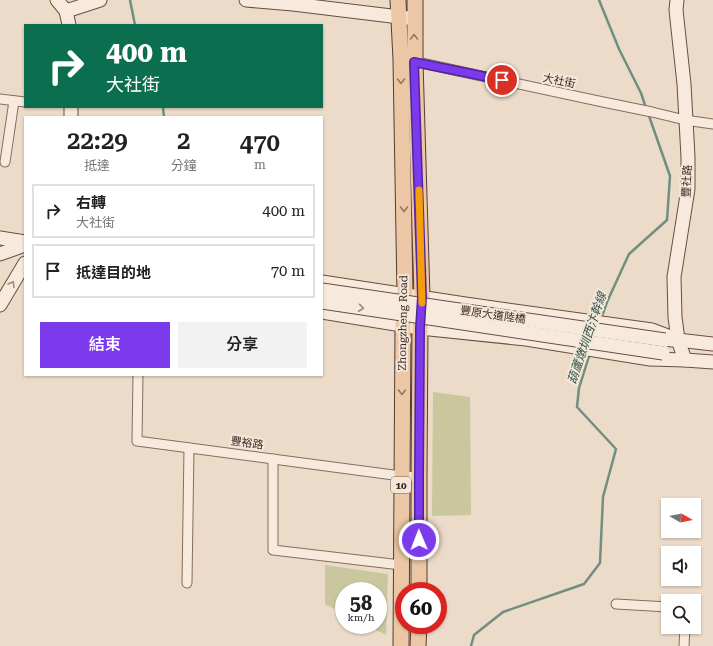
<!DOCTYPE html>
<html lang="zh-TW">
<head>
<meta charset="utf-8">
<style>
	body { margin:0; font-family:"Roboto Serif","Noto Sans TC",serif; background:#f2f2f2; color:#202124; height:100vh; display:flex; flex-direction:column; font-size:15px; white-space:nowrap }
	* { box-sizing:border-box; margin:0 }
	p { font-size:13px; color:#757577 }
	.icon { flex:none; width:22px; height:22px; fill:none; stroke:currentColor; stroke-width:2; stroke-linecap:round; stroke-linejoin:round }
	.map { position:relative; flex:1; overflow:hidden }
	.panel { position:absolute; left:24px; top:116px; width:299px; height:260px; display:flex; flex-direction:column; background:#fff; border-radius:0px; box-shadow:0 1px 3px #0004 }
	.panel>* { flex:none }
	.hud { position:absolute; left:24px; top:24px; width:299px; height:84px; border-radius:0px; box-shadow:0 1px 3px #0004; background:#0b6e4f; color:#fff; overflow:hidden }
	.needle { width:26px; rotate:99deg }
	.controls { position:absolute; left:661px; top:498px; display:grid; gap:8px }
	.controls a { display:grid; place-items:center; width:40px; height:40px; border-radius:0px; background:#fff; box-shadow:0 1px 3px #0004; font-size:20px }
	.speed { position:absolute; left:335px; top:582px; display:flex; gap:8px; font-size:20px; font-weight:700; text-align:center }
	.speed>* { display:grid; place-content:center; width:52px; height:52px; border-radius:50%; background:#fff; box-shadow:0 1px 3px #0004; line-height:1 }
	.speed small { font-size:10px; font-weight:400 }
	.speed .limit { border:6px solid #d22; background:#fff; color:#111 }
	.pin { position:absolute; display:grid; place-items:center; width:34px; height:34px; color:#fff; margin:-17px; border:2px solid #fff; border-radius:50%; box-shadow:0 1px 4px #0007 }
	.me { position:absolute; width:44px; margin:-22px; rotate:359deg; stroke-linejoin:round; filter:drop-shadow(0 0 3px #0008) }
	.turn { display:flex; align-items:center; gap:14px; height:84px; padding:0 16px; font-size:18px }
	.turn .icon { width:52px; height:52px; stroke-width:2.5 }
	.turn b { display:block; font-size:28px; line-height:34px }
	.eta { display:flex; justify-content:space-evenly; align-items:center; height:68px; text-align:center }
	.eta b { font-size:24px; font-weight:600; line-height:28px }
	.action { display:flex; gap:8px; margin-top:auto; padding:8px 16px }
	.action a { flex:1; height:46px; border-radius:0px; background:#7c3aed; color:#fff; font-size:16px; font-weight:600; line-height:46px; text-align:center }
	.action a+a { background:#f2f2f2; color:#202124 }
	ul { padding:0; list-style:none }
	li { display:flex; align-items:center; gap:12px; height:54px; margin:0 8px 6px; padding:0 8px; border:2px solid #e0e0e0; border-radius:0px }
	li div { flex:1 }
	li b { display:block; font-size:15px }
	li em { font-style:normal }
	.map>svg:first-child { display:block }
</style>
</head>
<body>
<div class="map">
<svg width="713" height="646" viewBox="0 0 713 646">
	<rect width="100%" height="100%" fill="#ecdbc9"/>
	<g fill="#cac69e">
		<polygon points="433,392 470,397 471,515 432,516"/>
		<polygon points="325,565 388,574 386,635 366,625 378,625 378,591 344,591 344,614 325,604"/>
	</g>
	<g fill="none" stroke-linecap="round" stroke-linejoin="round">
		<g stroke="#708f81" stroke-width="2.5">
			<polyline points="130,0 135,25"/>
			<polyline points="599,0 619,49 641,93 646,108"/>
			<polyline points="163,107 164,117"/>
			<polyline points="601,319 607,302 629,254 667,220 670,176 648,113"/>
			<polyline points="471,646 474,635 503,612 584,584 600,563 603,497 616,449 577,407 579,388 590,353"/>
		</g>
		<defs>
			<g id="street">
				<polyline points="412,61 603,102 652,112 685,120 713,124"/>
				<polyline points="0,99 25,102"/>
				<polyline points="5,162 14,101"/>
				<polyline points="138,375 137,441 401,476 419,477"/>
				<polyline points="273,459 273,550 401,565"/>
				<polyline points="187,583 189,448"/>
				<polyline points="616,604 668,607"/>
				<polyline points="684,646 685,627"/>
			</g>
			<g id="secondary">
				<polyline points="57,0 66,11 69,25"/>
				<polyline points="246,0 293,4 408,18"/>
				<polyline points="677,0 676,10 684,84 688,157 688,189 674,277 675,317 678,340 685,360"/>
				<polyline points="66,11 100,0"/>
				<polyline points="71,107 71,117"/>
				<polyline points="0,238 25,242"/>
				<polyline points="0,254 25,245"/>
				<polyline points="322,282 465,304 652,330 676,339"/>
				<polyline points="0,305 25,263"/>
				<polyline points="322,312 420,328 526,339 650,359 685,360 713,362"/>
				<polyline points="671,340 678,340 713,344"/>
			</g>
			<g id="primary">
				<polyline points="398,0 401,60 405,294 403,325 401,646"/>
				<polyline points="415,0 415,62 422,297 420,328 419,477 419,591"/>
				<polyline points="418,646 419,625"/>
			</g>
		</defs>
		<use href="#street" stroke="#876c5f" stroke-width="11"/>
		<use href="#secondary" stroke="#694e42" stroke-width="15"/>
		<use href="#primary" stroke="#563c33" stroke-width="17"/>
		<use href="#street" stroke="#f7eadc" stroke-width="9"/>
		<use href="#secondary" stroke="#f7eadc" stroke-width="13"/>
		<use href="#primary" stroke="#ecc7a5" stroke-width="15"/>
		<defs>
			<g id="secondary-bridge">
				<polyline points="322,290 665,340"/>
				<polyline points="322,302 663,353"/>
			</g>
		</defs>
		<use href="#secondary-bridge" stroke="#694e42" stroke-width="15" stroke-linecap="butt"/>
		<use href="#secondary-bridge" stroke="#f7eadc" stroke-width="13"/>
	</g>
	<defs><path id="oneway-chevron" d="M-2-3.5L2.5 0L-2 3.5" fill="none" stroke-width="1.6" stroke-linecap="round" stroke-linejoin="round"/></defs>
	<g stroke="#927863">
		<use href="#oneway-chevron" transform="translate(414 37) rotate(-91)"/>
		<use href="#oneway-chevron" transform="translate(401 81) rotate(89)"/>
		<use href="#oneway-chevron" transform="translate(404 209) rotate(89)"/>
		<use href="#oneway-chevron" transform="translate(402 392) rotate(91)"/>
	</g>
	<g stroke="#98897e">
		<use href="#oneway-chevron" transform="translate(12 284) rotate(-59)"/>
		<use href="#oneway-chevron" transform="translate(361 308) rotate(8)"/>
	</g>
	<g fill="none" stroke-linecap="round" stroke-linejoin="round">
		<defs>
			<polyline id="route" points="419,540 419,477 420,328 422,297 414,62 502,80"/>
		</defs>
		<use href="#route" stroke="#51269a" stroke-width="10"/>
		<use href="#route" stroke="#7c3aed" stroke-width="7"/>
		<polyline stroke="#f59e0b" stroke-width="7" points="419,190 422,303"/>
	</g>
	<g text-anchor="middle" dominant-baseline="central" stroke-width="4" stroke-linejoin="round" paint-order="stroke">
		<rect fill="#f4e6d8" stroke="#716158" stroke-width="1" x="391" y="477" width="20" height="16" rx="3"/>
		<g font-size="10" font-weight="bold" fill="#392821">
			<text x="401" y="485">10</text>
		</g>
		<g font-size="11" fill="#392821" stroke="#f4e6d8">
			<text transform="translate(559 81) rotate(12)">大社街</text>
			<text transform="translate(687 181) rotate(-87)">豐社路</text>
			<text transform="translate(493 315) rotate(8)">豐原大道陸橋</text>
			<text transform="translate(403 323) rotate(-89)">Zhongzheng Road</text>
			<text transform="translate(247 443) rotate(8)">豐裕路</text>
		</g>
		<g font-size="12" font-style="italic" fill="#32574d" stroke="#f4e6d8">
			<text transform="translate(587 338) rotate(-71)">葫蘆燉圳西汴幹線</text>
		</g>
	</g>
</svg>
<div class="controls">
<a><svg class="needle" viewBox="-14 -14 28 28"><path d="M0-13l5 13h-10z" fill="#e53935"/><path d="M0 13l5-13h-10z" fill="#757577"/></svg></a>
<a><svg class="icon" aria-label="sound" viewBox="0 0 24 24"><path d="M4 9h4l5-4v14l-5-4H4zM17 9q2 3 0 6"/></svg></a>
<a><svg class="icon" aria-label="search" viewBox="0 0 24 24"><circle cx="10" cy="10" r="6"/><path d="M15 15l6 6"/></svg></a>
</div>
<div class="speed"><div>58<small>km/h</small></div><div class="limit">60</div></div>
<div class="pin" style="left:502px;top:80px;background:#d93025"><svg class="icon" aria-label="arrive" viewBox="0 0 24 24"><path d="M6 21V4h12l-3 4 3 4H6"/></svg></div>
<svg class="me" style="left:419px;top:540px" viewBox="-20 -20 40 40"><circle r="17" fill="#7c3aed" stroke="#fff" stroke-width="3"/><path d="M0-11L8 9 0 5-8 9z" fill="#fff"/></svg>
<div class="hud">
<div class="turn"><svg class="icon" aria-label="right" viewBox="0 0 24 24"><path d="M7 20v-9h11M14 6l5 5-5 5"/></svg><div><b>400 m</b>大社街</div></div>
</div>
<section class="panel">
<div class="eta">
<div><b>22:29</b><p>抵達</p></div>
<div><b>2</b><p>分鐘</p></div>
<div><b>470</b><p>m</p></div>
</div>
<ul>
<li><svg class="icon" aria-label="right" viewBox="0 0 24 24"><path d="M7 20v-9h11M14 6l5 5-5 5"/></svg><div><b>右轉</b><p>大社街</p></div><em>400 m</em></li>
<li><svg class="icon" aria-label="arrive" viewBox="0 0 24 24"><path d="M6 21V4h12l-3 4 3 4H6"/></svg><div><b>抵達目的地</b></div><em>70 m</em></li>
</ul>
<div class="action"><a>結束</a><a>分享</a></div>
</section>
</div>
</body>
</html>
